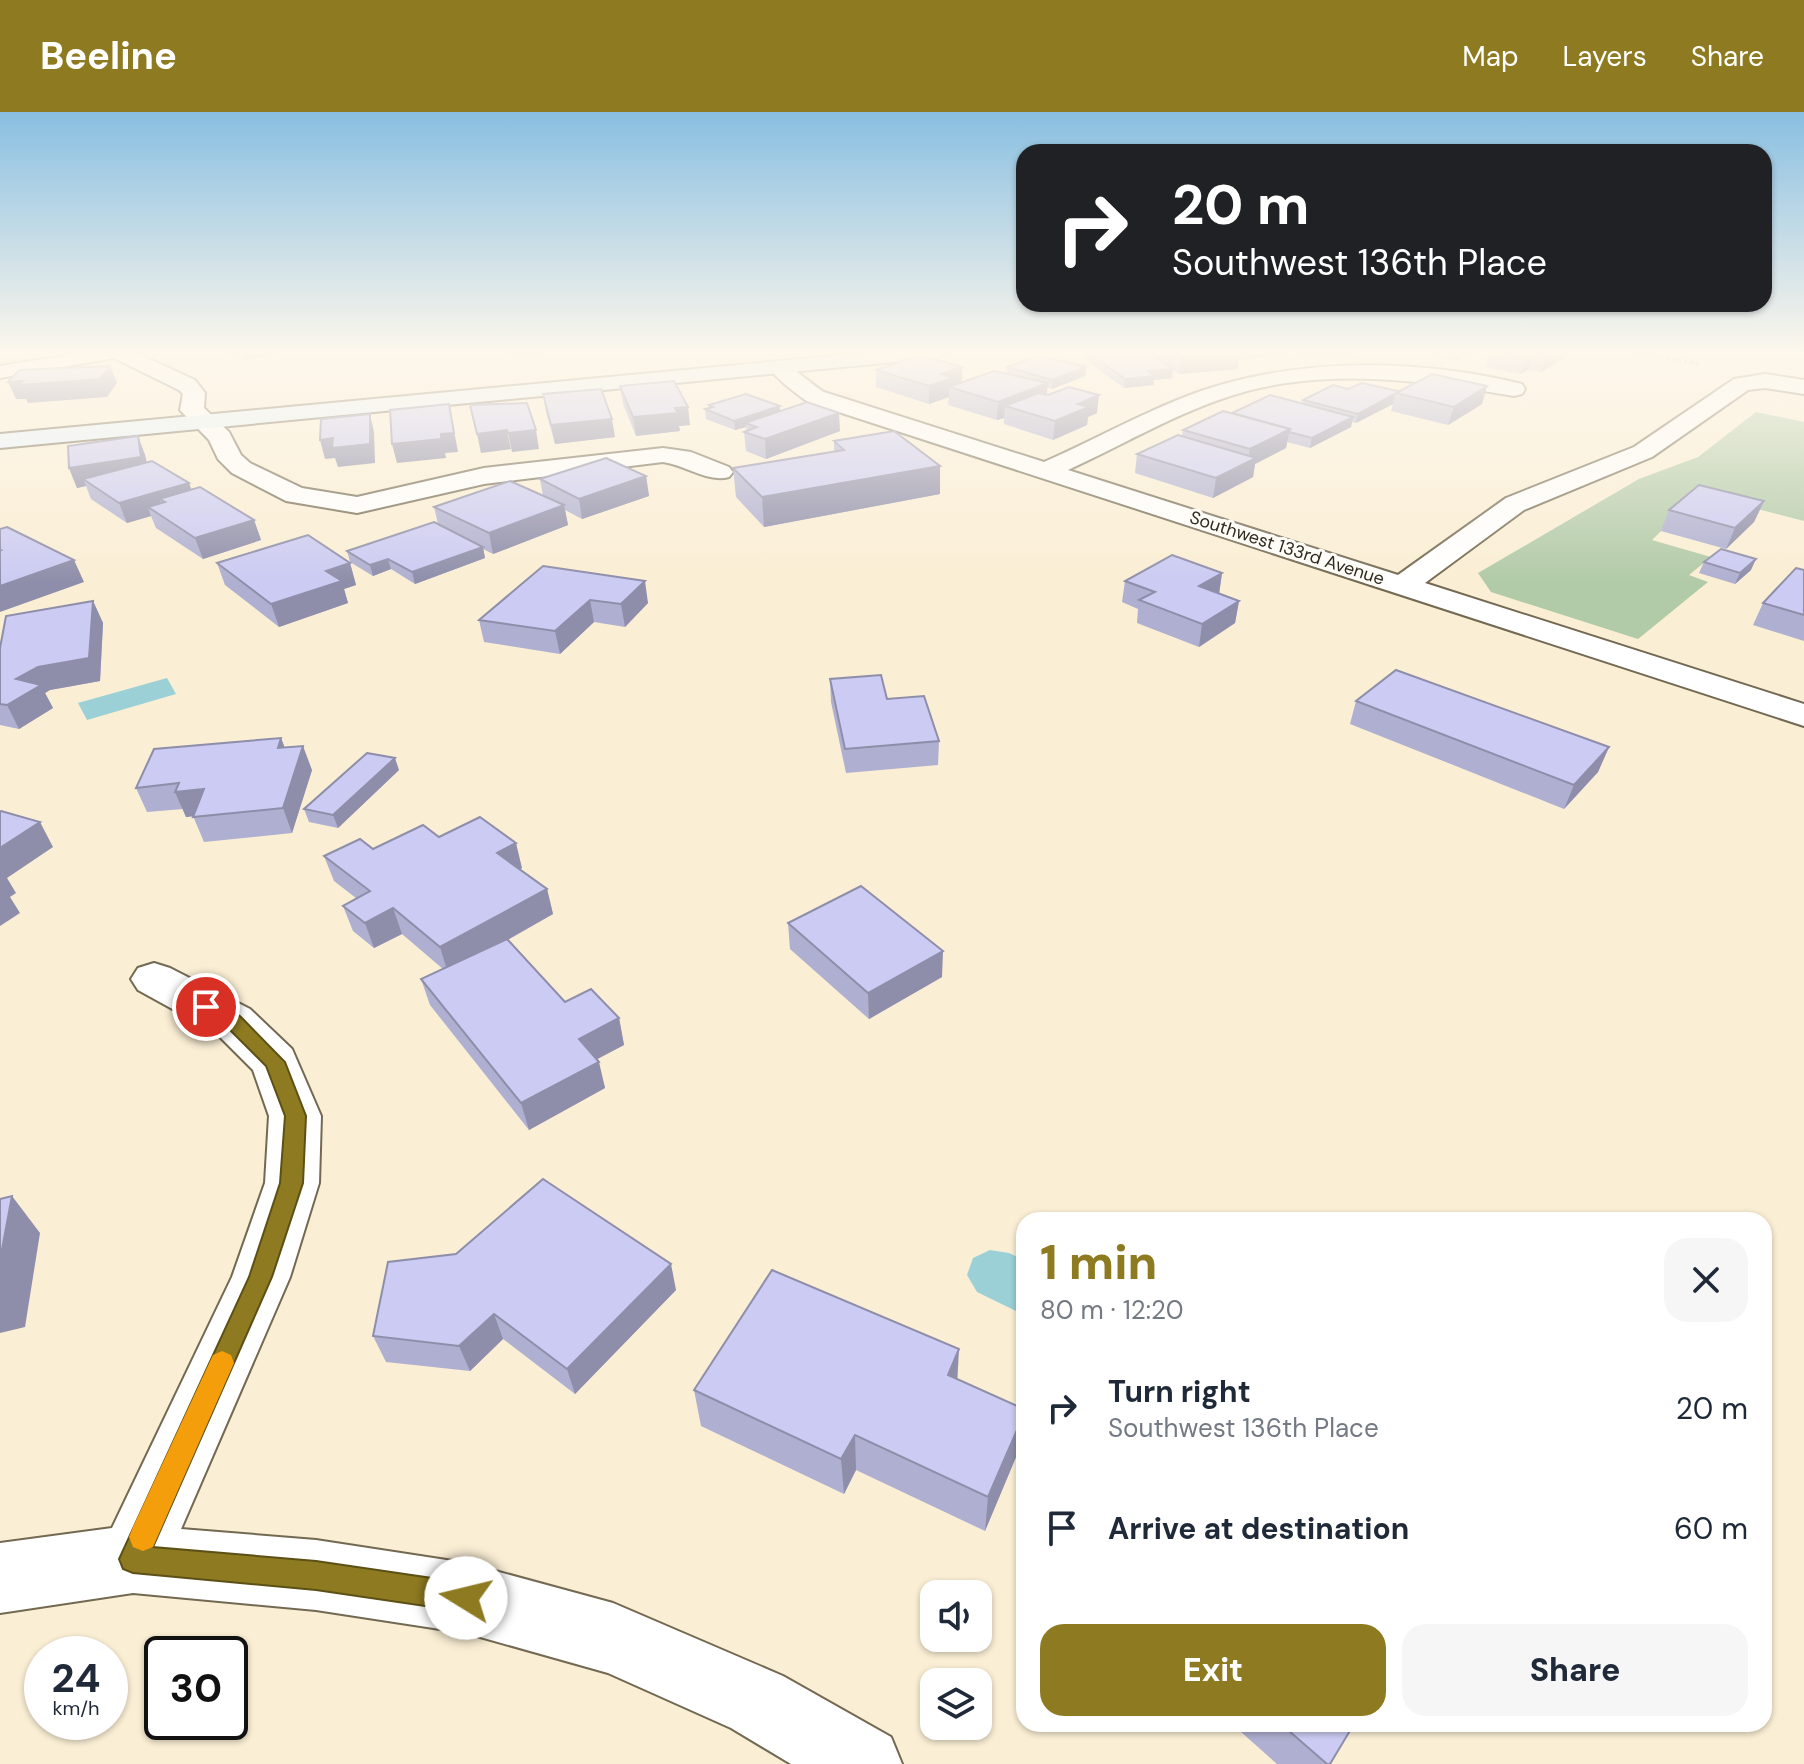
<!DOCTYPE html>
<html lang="en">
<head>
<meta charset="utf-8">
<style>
	body { margin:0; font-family:"DM Sans",sans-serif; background:#f6f6f7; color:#1f2937; height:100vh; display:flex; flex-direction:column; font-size:30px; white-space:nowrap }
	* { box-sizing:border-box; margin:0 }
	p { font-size:26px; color:#747a83 }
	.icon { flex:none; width:44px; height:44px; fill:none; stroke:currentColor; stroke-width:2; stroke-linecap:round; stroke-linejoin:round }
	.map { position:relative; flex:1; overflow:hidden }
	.side { position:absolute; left:1016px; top:1100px; width:756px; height:520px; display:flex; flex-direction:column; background:#fff; border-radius:24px; box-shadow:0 2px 6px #0004 }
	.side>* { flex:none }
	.banner { position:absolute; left:1016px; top:32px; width:756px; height:168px; border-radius:24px; box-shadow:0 2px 6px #0004; background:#202124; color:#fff; overflow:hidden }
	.controls { position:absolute; left:920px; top:1468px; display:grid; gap:16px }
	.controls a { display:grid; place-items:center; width:72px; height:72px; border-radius:16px; background:#fff; box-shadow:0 2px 6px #0004; font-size:40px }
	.speed { position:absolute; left:24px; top:1524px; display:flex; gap:16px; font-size:40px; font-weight:700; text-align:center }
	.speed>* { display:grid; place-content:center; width:104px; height:104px; border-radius:50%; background:#fff; box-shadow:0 2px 6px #0004; line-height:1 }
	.speed small { font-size:20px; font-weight:400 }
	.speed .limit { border:4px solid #111; border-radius:12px; background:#fff; color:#111 }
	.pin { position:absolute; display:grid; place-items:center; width:68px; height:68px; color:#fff; margin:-34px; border:4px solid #fff; border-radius:50%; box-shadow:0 2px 8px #0007 }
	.me { position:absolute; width:88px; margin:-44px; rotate:279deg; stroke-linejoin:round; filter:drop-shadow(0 0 6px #0008) }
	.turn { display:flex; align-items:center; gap:28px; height:168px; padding:0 24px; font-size:36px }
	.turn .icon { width:104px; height:104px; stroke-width:2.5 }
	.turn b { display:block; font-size:56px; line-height:68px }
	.round { display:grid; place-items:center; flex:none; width:84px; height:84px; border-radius:24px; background:#f6f6f7 }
	.overview { display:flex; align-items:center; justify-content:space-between; height:136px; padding:0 24px }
	h1 { font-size:48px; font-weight:800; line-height:60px; color:#8e7b21 }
	.button { display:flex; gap:16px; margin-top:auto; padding:16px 24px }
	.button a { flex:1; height:92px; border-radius:24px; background:#8e7b21; color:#fff; font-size:32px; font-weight:800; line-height:92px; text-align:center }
	.button a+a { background:#f6f6f7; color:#1f2937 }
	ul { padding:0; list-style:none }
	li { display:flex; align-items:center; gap:24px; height:120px; padding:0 24px }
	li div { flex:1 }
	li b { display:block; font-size:30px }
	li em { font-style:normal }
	header { display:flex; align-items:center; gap:48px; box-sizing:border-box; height:112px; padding:0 40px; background:#8e7b21; color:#fff }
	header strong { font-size:38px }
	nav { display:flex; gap:44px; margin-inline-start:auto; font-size:28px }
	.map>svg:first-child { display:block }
</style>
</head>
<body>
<header>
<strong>Beeline</strong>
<nav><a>Map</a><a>Layers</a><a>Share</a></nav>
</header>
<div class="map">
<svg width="1804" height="1652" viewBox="0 0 1804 1652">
	<rect width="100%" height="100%" fill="#faeed4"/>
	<polygon fill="#b1caa8" points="1756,300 1804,310 1804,409 1699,382 1652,428 1711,445 1689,463 1708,470 1638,527 1491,480 1478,461 1639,367 1698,345"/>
	<g fill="#9bd0d7">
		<polygon points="167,566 176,582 87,608 78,591"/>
		<polygon points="990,1138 1009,1141 1024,1148 1024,1203 977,1180 967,1163 973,1146"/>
	</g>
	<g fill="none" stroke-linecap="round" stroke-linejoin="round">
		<defs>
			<g id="minor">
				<path d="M87 240H134L195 268 205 281 204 296 229 320 241 343 250 351 302 376 357 385 484 356 663 336 691 340 729 355 733 360 729 365C708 371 685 353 663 350L484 372 357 401 286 389 232 361 218 347 209 328 180 298 183 282 179 278 114 246 0 266V254Z"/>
				<path d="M779 249C789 251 812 273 824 280L1044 350C1096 327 1147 298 1201 279 1301 245 1419 247 1522 272L1525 277 1522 282 1514 284C1427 269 1334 256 1247 279 1184 296 1127 331 1068 358L1398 463 1506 386 1634 335 1734 267 1765 262 1804 268V282L1765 276 1748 278 1652 345 1524 398 1425 471 1804 592V614L808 290C793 279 780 270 768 255Z"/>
				<polygon points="154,851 170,856 250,897 292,937 321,1004 319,1071 290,1165 181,1417 316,1428 466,1451 613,1491 783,1564 891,1625 902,1652 791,1652 731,1616 608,1561 466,1521 316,1498 133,1481 0,1501 0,1431 112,1416 232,1165 265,1071 269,1004 253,958 216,921 138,878 131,867 138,856"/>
			</g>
			<polygon id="secondary" points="875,240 946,240 936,246 0,336 0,322"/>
		</defs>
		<use href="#minor" stroke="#736952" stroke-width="4"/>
		<use href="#secondary" stroke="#736952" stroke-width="4"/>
		<polyline stroke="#8d8574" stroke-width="3" stroke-dasharray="3 3" stroke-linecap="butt" points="1637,240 1699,252"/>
		<use href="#minor" fill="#fff" fill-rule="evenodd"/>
		<use href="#secondary" fill="#e7f5fe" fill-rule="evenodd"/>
	</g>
	<g fill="#afafd1">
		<polygon points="226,240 279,240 246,248"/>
		<polygon points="1084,240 1287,240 1286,242 1239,248 1238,257 1179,262 1173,258 1172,266 1154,268 1154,273 1124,276 1083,246"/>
		<polygon points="1296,240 1359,240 1358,246 1299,244"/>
		<polygon points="1435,240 1474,240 1457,249 1434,244"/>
		<polygon points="1490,240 1568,240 1566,245 1541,260 1528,258 1521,262 1486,255"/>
		<polygon points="962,255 962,271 1006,261 1007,255 1086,255 1085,264 1052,277 1047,276 1047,283 1097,301 1088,305 1087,313 1053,328 1004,312 1004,306 997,308 948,293 949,285 929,292 876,275 876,258"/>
		<polygon points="620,274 690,313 679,314 680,319 636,324 623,292"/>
		<polygon points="1487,274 1482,292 1448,313 1391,299 1393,292 1356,311 1352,310 1351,315 1310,336 1287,330 1286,336 1255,352 1253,365 1213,386 1135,361 1137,342 1182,324 1183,318 1232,301 1302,292 1303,288 1348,277 1398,279"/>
		<polygon points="543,282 615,325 555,332 546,300"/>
		<polygon points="709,293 780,294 780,299 840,319 766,347 746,339 744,320 746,319 746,315 735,318 706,307 705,297 709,296"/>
		<polygon points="138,324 145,343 147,350 189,371 191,377 254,408 261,428 203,447 156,416 151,404 127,411 91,387 86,374 77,376 69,356"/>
		<polygon points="834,329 940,354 940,382 764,415 736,385 733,356 834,339"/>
		<polygon points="646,364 649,384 582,407 565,398 568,413 493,442 483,437 485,446 415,472 391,457 373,464 350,450 347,439 438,412 434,395 543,384 540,367"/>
		<polygon points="1764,389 1754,410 1726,437 1661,419 1669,398"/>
		<polygon points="1704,450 1751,458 1735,472 1699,461"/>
		<polygon points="217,451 350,451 356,473 344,477 348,491 279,515 225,473"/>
		<polygon points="543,454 648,491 625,515 594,510 560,542 484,530 479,508"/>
		<polygon points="1804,458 1804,529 1753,513 1763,491"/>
		<polygon points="1222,461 1219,482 1239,489 1235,511 1199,535 1137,511 1138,497 1122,490 1125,469"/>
		<polygon points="93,489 103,511 100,569 50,578 45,581 53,596 19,617 0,613 0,536"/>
		<polygon points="830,567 887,587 939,629 938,653 846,661 831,590"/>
		<polygon points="1356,589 1609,635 1598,660 1564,697 1350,612"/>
		<polygon points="281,626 285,636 312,658 292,721 204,730 193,704 186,705 183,697 147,700 136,676"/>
		<polygon points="399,658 338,716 309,710 304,697"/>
		<polygon points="439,725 522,756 520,757 547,777 553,802 508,828 565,890 619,906 624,933 597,947 605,976 529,1018 430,893 421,867 443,857 402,822 374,836 353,819 343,794 356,786 334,769 324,744 373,737"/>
		<polygon points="788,811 942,865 869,907 790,837"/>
		<polygon points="388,1150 676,1178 575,1282 503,1227 470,1259 386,1250 373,1224"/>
		<polygon points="958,1268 1021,1333 985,1419 856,1358 844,1382 701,1314 694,1278"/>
		<polygon points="1232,1612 1354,1612 1330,1652 1277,1652"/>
	</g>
	<g fill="#8e8eaa">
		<polygon points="243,240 279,240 246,248"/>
		<polygon points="511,240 553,240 512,244"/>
		<polygon points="1230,240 1287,240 1286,242 1239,248 1238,257 1179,262 1181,244"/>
		<polygon points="1460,240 1474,240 1457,249"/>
		<polygon points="1534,240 1528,258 1521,262 1526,245"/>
		<polygon points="1552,240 1568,240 1566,245 1541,260 1546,243"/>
		<polygon points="110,254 117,271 107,285 28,291 26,287 16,287 8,270"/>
		<polygon points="962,255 962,272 949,275 949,285 929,292 929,274 941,262"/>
		<polygon points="1086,255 1085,264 1052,277 1052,268"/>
		<polygon points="1173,257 1172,266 1154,268 1154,273 1124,276 1125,267 1148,259"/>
		<polygon points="1048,271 1046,289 1005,294 1004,306 997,308 998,290"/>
		<polygon points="1487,274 1482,292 1448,313 1454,295"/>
		<polygon points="1395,282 1393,292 1356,311 1358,302"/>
		<polygon points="1099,283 1097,301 1088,305 1087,313 1053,328 1055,309 1078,292"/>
		<polygon points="449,292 458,340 445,341 446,346 397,351 392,332 441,322"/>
		<polygon points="780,294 780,304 745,311 746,315 735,318 734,309"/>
		<polygon points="688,295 690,313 679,314 680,319 636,324 633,305"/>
		<polygon points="839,301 840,319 766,347 765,327"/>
		<polygon points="370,302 374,320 375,351 338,355 335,346 325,347 320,328"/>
		<polygon points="1353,305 1351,315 1310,336 1312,326"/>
		<polygon points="612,307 615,325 555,332 551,313"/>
		<polygon points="1290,317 1286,336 1255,352 1253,365 1213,386 1216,366 1248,350 1250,337"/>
		<polygon points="507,318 511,337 481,341 477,322"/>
		<polygon points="536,318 539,337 512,340 508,321"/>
		<polygon points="138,324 145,343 149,364 83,367 86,374 77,376 69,356"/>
		<polygon points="940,354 940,382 764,415 762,385"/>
		<polygon points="646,364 649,384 582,407 579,387"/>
		<polygon points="189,371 196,391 165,390 159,387 165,401 148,395 151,404 127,411 119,391"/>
		<polygon points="1764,389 1754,410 1726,437 1735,416"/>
		<polygon points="564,393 568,413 493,442 489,421"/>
		<polygon points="254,408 261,428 203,447 195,426"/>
		<polygon points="483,435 485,446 415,472 412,460"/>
		<polygon points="388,447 391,457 373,464 370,453"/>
		<polygon points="1756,447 1751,458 1735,472 1740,461"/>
		<polygon points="74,448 84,470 0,500 0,474"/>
		<polygon points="350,451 356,473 344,477 348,491 279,515 271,492 326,459"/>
		<polygon points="1222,461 1219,482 1199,474"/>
		<polygon points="645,469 648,491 625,515 621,492"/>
		<polygon points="590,488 594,510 560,542 555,519"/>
		<polygon points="93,489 103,511 100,569 50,578 45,581 53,596 19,617 7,593 16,567"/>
		<polygon points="1239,489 1235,511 1199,535 1202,512"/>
		<polygon points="281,626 290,650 278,636"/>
		<polygon points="303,634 312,658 292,721 283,696"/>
		<polygon points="1609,635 1598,660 1564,697 1574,673"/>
		<polygon points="395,646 399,658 338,716 333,703"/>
		<polygon points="204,677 215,702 186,705 175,680"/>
		<polygon points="40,710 53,735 7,766 16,781 10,785 20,801 0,814 0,736"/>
		<polygon points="516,731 522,756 504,766 497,741"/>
		<polygon points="547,777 553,802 448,861 440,835"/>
		<polygon points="393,796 402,822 374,836 365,811"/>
		<polygon points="943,839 942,865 869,907 868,881"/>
		<polygon points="619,906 624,933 586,953 579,927"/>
		<polygon points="599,950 605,976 529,1018 521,991"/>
		<polygon points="12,1084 40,1121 25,1215 0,1221 0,1148"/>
		<polygon points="671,1152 676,1178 575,1282 567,1257"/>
		<polygon points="494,1202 503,1227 470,1259 459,1234"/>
		<polygon points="959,1237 957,1274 948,1263"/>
		<polygon points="1024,1302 1021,1333 985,1419 988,1385"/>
		<polygon points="855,1323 856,1358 844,1382 841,1347"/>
	</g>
	<g fill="#cbcbf3" stroke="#8e8eaa" stroke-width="2">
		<polygon points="1087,240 1148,240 1173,257 1148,259 1155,264 1125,267"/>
		<polygon points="1173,240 1240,240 1181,244"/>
		<polygon points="1501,240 1552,240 1546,243 1534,240 1526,245"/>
		<polygon points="920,243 962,255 941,262 953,266 929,274 876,258"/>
		<polygon points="1039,243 1086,255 1052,268 1007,255"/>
		<polygon points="110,254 100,267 20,273 23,269 8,270 19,258"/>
		<polygon points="994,259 1048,271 998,290 949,275"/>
		<polygon points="1432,262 1487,274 1454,295 1396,281"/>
		<polygon points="674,269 688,295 675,296 678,301 633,305 620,274"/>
		<polygon points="1362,271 1398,279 1395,282 1358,302 1303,288 1333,273 1348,277"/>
		<polygon points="1069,275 1099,283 1078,292 1089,295 1055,309 1005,294 1039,281 1048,283"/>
		<polygon points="601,277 612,307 551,313 543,282"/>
		<polygon points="746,282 780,294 734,309 705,297 713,295 709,293"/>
		<polygon points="1270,283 1353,305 1312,326 1289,320 1290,317 1232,301"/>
		<polygon points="807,290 839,301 765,327 744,320 757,315 745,311"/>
		<polygon points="527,291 536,318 508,321 507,318 477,322 470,293"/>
		<polygon points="449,292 454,321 441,322 441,327 392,332 390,298"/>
		<polygon points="1223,299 1290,317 1250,337 1183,318"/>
		<polygon points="370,302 370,332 332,336 333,326 320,328 321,307"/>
		<polygon points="894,319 940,354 762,385 733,356 844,338 834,329"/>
		<polygon points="1178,323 1256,346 1216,366 1137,342"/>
		<polygon points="138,324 141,345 69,356 68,334"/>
		<polygon points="606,346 646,364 579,387 540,367"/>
		<polygon points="152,349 189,371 119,391 83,367"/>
		<polygon points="510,369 564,393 489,421 434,395"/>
		<polygon points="1699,373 1764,389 1735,416 1669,398"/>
		<polygon points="200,375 254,408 195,426 148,395 165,390 159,387"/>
		<polygon points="434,410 483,435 412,460 388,447 370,453 347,439"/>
		<polygon points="7,415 74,448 0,474 0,438 1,438 0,437 0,417"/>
		<polygon points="308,423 350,451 326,459 342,469 271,492 217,451"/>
		<polygon points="1721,437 1756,447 1740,461 1704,450"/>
		<polygon points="1172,443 1222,461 1199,474 1239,489 1202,512 1139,488 1155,480 1125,469"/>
		<polygon points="543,454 645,469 621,492 590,488 555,519 479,508"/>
		<polygon points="1796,456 1804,458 1804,503 1763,491"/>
		<polygon points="93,489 89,546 38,555 16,567 41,573 7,593 0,592 0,536 6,504"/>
		<polygon points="1396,558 1609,635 1574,673 1356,589"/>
		<polygon points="881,563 887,587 924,584 939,629 845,637 830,567"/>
		<polygon points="281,626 278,636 303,634 283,696 193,705 204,677 175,680 179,671 136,676 154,637"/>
		<polygon points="367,641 395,646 333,703 304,697"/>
		<polygon points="1,699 40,710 0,736 0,700"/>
		<polygon points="480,705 516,731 497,741 547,777 440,835 393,796 365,811 343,794 370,779 324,744 360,727 373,737 423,713 439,725"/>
		<polygon points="861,774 943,839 868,881 788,811"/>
		<polygon points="507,827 565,890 591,877 619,906 579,927 599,950 521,991 421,867"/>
		<polygon points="543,1067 671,1152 567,1257 494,1202 459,1234 373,1224 388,1150 456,1142"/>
		<polygon points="12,1084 0,1148 0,1087"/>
		<polygon points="772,1158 959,1237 948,1263 1024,1297 1024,1302 988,1385 855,1323 841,1347 694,1278"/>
		<polygon points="1281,1612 1354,1612 1330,1652 1327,1652"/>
	</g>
	<linearGradient id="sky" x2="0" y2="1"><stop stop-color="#89bfe1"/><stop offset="0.51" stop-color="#fdf7ec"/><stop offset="1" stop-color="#fdf7ec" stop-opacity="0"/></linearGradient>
	<rect width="1804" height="471" fill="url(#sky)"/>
	<polygon fill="#8e7b21" stroke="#5c5015" stroke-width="2" points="206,888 240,904 285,950 306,1004 303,1071 272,1165 153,1435 316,1449 466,1471 476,1476 480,1486 476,1496 466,1500 316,1478 133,1461 123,1457 119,1447 249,1165 280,1071 285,1004 266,954 226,914 200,900 197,895 200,890"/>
	<polygon fill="#f59e0b" points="222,1239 231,1243 234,1251 153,1435 143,1439 133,1435 129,1425 133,1415 213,1243"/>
	<g text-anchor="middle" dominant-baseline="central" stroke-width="6" stroke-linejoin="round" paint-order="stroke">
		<g font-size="18" fill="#2f2b21" stroke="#fefcf7">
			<text transform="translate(1287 436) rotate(18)">Southwest 133rd Avenue</text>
		</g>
	</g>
</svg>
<div class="controls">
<a><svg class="icon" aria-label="sound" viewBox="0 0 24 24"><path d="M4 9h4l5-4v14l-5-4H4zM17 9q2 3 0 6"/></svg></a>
<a><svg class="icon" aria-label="layers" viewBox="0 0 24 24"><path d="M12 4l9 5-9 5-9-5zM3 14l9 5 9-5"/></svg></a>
</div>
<div class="speed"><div>24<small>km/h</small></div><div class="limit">30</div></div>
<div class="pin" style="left:206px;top:895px;background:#d93025"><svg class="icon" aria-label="arrive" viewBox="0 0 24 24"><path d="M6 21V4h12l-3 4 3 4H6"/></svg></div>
<svg class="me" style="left:466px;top:1486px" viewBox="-20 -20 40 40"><circle r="19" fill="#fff"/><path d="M0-13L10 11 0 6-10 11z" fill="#8e7b21"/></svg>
<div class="banner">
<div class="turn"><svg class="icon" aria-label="right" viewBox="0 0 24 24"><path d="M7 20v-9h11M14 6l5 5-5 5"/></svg><div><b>20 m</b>Southwest 136th Place</div></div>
</div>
<section class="side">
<div class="overview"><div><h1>1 min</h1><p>80 m · 12:20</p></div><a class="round"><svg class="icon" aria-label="close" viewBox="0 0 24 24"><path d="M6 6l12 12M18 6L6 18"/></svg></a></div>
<ul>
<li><svg class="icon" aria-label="right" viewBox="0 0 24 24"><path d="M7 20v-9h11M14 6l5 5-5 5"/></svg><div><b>Turn right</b><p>Southwest 136th Place</p></div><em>20 m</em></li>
<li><svg class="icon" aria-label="arrive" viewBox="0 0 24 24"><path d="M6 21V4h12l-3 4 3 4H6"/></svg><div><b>Arrive at destination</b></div><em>60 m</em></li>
</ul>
<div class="button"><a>Exit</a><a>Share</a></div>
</section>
</div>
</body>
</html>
